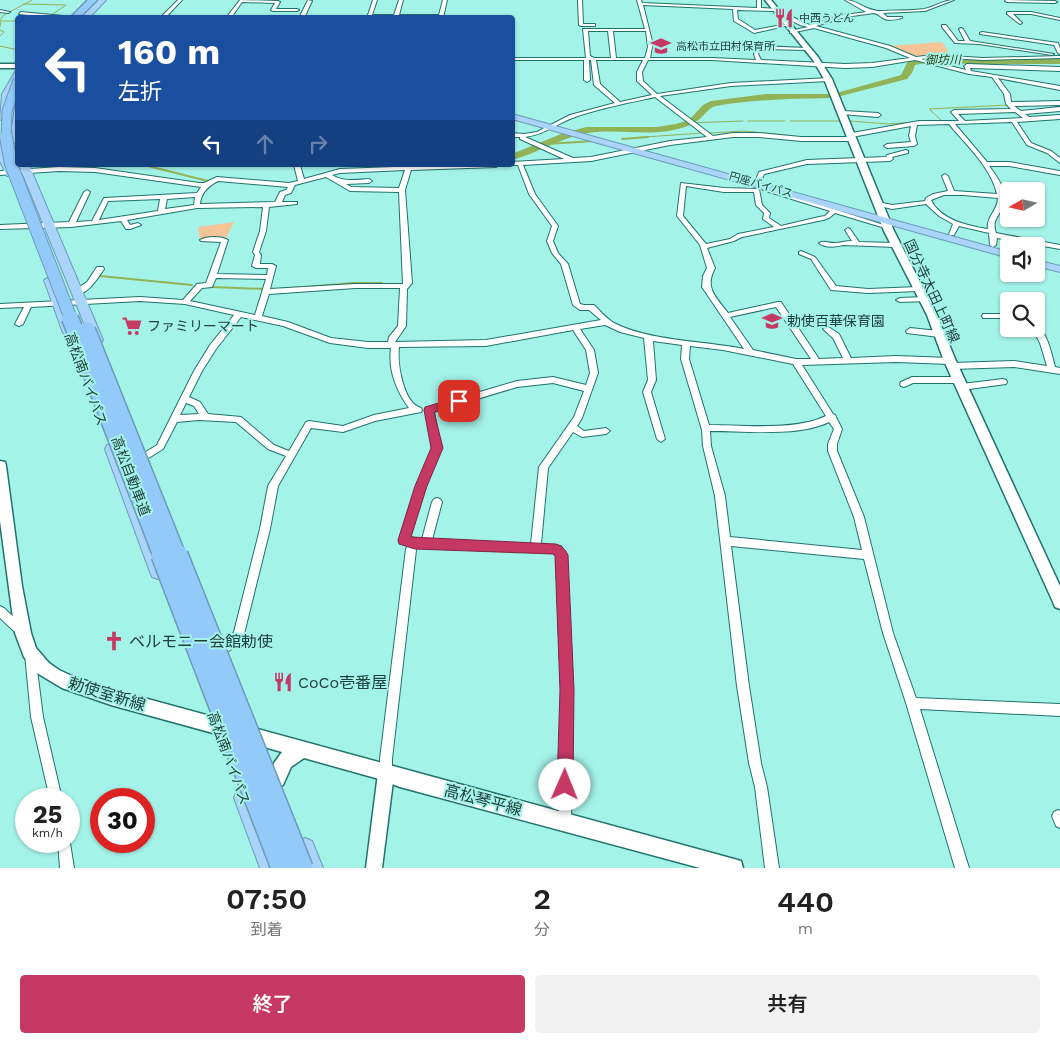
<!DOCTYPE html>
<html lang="ja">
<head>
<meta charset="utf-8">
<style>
	body { margin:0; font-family:"Work Sans","Noto Sans JP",sans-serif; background:#f2f2f2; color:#222; height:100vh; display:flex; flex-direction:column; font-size:19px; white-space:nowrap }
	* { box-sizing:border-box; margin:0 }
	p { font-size:16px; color:#767676 }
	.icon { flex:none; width:28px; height:28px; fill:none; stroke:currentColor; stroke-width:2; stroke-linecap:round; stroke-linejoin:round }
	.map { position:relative; height:868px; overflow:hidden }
	.panel { display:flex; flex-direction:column; background:#fff; flex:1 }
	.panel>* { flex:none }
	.banner { position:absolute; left:15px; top:15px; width:500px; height:152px; border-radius:5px; box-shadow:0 1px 4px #0004; background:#1a4fa0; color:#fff; overflow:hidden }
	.needle { width:32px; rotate:261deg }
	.tools { position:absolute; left:1000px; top:182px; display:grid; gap:10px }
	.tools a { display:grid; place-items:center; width:45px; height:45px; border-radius:5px; background:#fff; box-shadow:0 1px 4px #0004; font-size:25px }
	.speed { position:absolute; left:15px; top:788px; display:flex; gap:10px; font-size:25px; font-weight:700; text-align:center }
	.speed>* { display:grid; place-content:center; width:65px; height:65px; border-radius:50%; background:#fff; box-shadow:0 1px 4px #0004; line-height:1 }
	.speed small { font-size:12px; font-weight:400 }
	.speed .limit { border:8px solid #d22; background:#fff; color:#111 }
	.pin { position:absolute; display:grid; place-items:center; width:42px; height:42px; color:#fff; margin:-21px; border-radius:10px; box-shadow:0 2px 8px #0006 }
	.me { position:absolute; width:55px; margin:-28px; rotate:1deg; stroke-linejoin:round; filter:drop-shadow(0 0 4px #0008) }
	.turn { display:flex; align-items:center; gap:18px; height:105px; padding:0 20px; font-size:22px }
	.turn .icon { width:65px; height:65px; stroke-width:2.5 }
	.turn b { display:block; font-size:35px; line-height:42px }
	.lanes { display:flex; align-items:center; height:48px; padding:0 20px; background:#0003; justify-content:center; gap:25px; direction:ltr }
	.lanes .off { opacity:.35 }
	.eta { display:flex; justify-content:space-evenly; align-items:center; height:85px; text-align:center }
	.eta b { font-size:30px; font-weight:600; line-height:35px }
	.action { display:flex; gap:10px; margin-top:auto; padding:10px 20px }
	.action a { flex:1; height:58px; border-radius:5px; background:#c63965; color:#fff; font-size:20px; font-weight:600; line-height:58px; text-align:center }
	.action a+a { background:#f2f2f2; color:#222 }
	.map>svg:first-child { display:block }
</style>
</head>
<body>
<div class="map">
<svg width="1060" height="868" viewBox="0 0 1060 868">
	<rect width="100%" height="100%" fill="#a4f3e9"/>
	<g fill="#f5c597">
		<polygon points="942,42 951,56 917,58 886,46"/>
		<polygon points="234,222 225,240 200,241 198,227"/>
	</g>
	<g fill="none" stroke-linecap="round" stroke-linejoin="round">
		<g stroke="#91b357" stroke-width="1">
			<polyline points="24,4 66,5 53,14"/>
			<polyline points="2,21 18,21"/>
			<polyline points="0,27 1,19 4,15 32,0"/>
			<polyline points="0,30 4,32 0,36"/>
			<polyline points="0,46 18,50"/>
			<polyline points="748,121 785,121"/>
			<polyline points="790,121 842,121"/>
			<polyline points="850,121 888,124 915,122"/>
			<polyline points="933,122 941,120 929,109 1008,105"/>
			<polyline points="687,123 743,121"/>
			<polyline points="710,133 744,131 786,135"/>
			<polyline points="631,138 702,133"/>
		</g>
		<g stroke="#91b357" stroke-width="2">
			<polyline points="622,139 648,137"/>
			<polyline points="546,144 594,141"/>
			<polyline points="144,165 208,181"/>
			<polyline points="100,276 192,285"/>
			<polyline points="212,287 266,289"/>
			<polyline points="291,288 354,283 382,283"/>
		</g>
		<path fill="#91b357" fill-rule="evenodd" d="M935 55 967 58H1060V64H967L935 61 915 65 912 73 907 79 837 97 833 95 829 98C791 99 754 99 716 106 706 108 702 122 691 123L690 125C657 139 622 128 588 133 562 137 538 153 512 160V154L561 134 586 127H656L676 124 689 120 703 105 711 101 766 94H833L901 75 908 61Z"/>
		<defs>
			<g id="minor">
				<polygon points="178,0 182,0 165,18 160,18"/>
				<polygon points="240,0 278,1 280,2 276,9 297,9 299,10 297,11 273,11 271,10 275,3 242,2 231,18 226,18"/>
				<polygon points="308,0 312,1 304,18 299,18"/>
				<polygon points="373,0 377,0 372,15 394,15 399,0 403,0 399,15 439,15 443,0 447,0 443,18 367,18"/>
				<polygon points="578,0 582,0 583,24 595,24 595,26 581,26 579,25"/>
				<path d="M637 0H641L642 3 757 8V0H761V8L777 9 804 23 810 25 844 15 866 12 845 0C858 0 865 11 881 11 895 10 911 11 924 9 935 7 943 0 954 0L925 11 883 13 887 17H902V18C898 19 890 21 885 19 880 17 879 14 874 13L845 17 816 26 890 46 916 57 934 55 983 58 1060 56V58L983 60 934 57 921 59 966 70 964 66 967 64 1060 67V71L970 68 971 71 1060 86V90L998 78 1010 94 1011 102 1060 101V105L1014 106 1021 111 1060 107V111L1025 114 1029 117 1060 115V119L1017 122 1031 143 1051 151 1060 158V163L1047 153 1027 145 1012 122 955 124 987 162H1009L1060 171V175L1009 166H989C997 176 1007 191 1004 203 1000 217 991 219 996 233L1060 245V249L997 238 996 245 993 247 990 245 989 233 959 226 954 235H950L949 234 953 224 939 216 926 204 892 209 876 205 875 204 878 202 892 205 925 201 926 198 933 194 948 191 942 176 945 174 948 176 954 191 997 194C991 167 966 145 949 124L917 125 915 136 917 144 914 146 887 148 884 146 887 144 911 142 909 136 911 126 852 137 849 135 852 133 919 121H959L951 112 954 110 1011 109 1006 104 1004 94 992 77 969 74 915 60 872 67 845 68 712 60H648L642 72 643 81 657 94 731 83 830 78V80L828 81 731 86 660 96 713 136 733 133H759L801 137H853L856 139 853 141H801L759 137H733L670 145 591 161 523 165 535 194 558 226 553 241 558 253 568 264 580 304 584 305H594C600 311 607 319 614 323 649 341 704 341 744 349L702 287 703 276 707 268 700 245 677 216 681 183 724 188 759 189 762 205 770 213 769 218 781 226 819 217 825 216 830 211 763 190V188H767L890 227 889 228H885L835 213 829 218 823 220 742 237 734 241 707 248 715 268C704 288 716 297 728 313L778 302H781L819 359 843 358 833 338 823 329 827 326 839 334 851 358 896 356 950 358 954 361 950 364 896 362 802 365 833 414 835 415 842 429 837 444V451L864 517 893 633 916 698 1060 704V716L920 709 969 868H955L906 703 883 633 864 559 731 546 749 686 761 763 767 787 779 868H765L755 787 749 763 737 686 715 496 703 446 702 430 681 359 682 345 653 341 656 380 651 392 665 439 661 442 657 439 643 392 648 380 644 338 620 332 605 325 580 329 594 350 598 373 582 418 577 426 584 431 606 428 610 431 606 434 582 437 573 432 548 468 541 544 561 546 566 555 573 690 571 823 569 827 565 829 561 827 559 823 561 690 556 556 554 553 418 547 416 550 392 759V773L390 777 386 779 382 777 380 773V759L406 549 408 545 401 543 399 540 416 486 433 448 425 410 426 408 517 381 553 377 586 385 590 373 586 350 573 330 486 346 399 347C397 363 403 403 421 408L422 410 421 412 375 421 343 432 311 428 278 486 270 529 244 634 239 644 224 654 220 653 219 649C222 642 230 639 234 632L260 529 268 486 286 456 268 449 236 422 199 420 177 422 163 449 147 459H141L140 457 141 455 157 445 194 371 210 345 234 315 185 304 140 301 31 307 23 324 19 326 15 324 24 307 0 308V304L140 297 183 300 197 284 206 283 221 242 201 241 200 240C206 236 222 236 228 240L217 274 267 275 268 268H256L252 266 255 255 253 252 260 231 263 207 197 208 127 220 130 225 138 223 141 225 130 229H126L121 221 71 227 0 229V225L69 222 84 192 87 190 90 192 76 222 92 221 104 198 197 193 201 187 95 172 59 171 0 175V171L59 167 95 168 199 183H204L217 177 289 183 298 181 294 165H300L304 179 340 169 449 165H499L496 167 411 170 405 190 412 283 407 289 406 326 395 342 486 340 601 320 589 310H580L573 305 561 264 552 253 547 241 552 226 529 194 518 165H510H512V162L564 159 520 139V137H512V133L524 134 537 132 570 115 615 103 594 85 591 60H589L590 80 587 82 584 80V60H512V58H586L583 29H645ZM643 5 733 9 734 21 754 33 789 25 787 24 755 30 738 19 737 10 774 11 800 25 808 27 790 31V33L814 28 886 48 910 58 872 63 845 64 761 60 758 54 761 49 807 50 809 49 807 48 759 46 757 47 754 54 756 60 712 58H650L652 47V41ZM588 31H608L611 58H594L590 56ZM613 31H646L648 47 645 58H616ZM596 60H643L637 72V81L652 95 620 102 600 84ZM655 97 707 137 670 141 591 157 573 158 525 137C544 135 557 123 575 117 601 108 628 103 655 97ZM1015 112 1023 118 965 121 958 114ZM405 170 399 188 351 187 346 184 369 183 372 181 369 179C356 180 343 182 332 175L340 173ZM326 177 350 191 399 192 403 284H355L270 289 276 266 272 264H260L261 255 259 252 266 231 269 207 297 204V202H282L285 195 291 193 295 185ZM218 181 288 187 286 190 280 192 275 202 200 204C201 193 208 186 218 181ZM686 186 724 192H754L756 205 764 213 763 219 774 227 738 234 730 239 706 244 683 216ZM944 195H963L998 198C998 210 986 217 988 229 969 226 940 220 931 200ZM195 197 194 205 165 209 167 199ZM160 199 158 211 99 220 108 201ZM216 278 266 279 255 315 190 301 202 288 212 287ZM355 288H400L398 326 389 337 388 342H368L331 338 288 322 262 316 269 294ZM776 307 811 359H796L753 350 730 317ZM241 317 283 326 330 343 368 348H391C388 370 396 390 409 408L374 415 343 426 309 421 306 422 289 451 274 445 241 417 208 414 200 402 189 397 202 371 216 349ZM690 346 723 350 793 364 826 416C796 431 742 425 709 425L689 359ZM553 383 584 391 574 417 539 467 531 544 432 540 442 502 440 499 437 498 434 499 432 502 422 539 410 537 426 486 441 448 434 412 517 387ZM186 403 194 406 199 414 180 415ZM829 422 834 429 828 444V451L854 517 862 550 730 537 725 496 711 446 710 431C744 431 799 437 829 422Z"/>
				<polygon points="1006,0 1055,1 1057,2 1055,3 1007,2 1005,1"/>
				<polygon points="0,10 10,12 8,13 0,12"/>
				<polygon points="21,12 74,17 76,18 54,18 19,14"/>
				<polygon points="1007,12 1031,12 1060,18 1060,20 1031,14 1013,14 1022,23 1020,24 1007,14"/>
				<polygon points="942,25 946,25 958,41 965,41 959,29 961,28 963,29 970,41 1054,54 1052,55 979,44 955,43 942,27"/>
				<polygon points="982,32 1058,43 1060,48 1060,54 1058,53 1054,45 980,34 980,33"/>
				<polygon points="843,111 878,113 881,115 878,117 841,114 840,113"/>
				<polygon points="906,150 908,151 908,153 892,157 893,159 890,161 807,164 764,174 761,181 756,180 759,172 807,160 886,157 887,155"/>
				<path d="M848 228 850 229 859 242 896 243 899 245 896 247 843 245C835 247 825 248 819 243 824 240 828 243 835 243 840 243 846 241 852 241L845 230Z"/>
				<polygon points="801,251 815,257 836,286 868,289 919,287 923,289 919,291 868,293 831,290 811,259 799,254 799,252"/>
				<path d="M97 267H103L104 269C97 279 88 295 74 295V291L87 282Z"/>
				<polygon points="924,297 928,299 927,301 900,302 896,300 900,298"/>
				<polygon points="1022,297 1031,297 1035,299 1031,301 1022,301 1021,299"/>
				<polygon points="983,314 1009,314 1009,318 983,318 982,316"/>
				<path d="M1036 325C1047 331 1052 355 1055 367L1060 368V374L1014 367 952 369 948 366 952 363 1014 361 1047 366 1040 343 1033 329H1036Z"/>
				<polygon points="910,328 939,331 943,334 939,337 907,333 906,331"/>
				<polygon points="912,377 958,377 962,380 958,383 913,383 904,387 901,386 900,384 901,382"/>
				<polygon points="1003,379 1006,380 1007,382 1006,384 962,390 958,387 962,384"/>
				<polygon points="0,606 4,608 25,628 26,631 25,634 21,636 17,634 0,618"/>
				<polygon points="30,649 34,650 35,654 43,717 62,799 50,799 31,717 25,654 26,650"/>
				<polygon points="1058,810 1060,811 1060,828 1056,826 1052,816 1054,812"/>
				<polygon points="69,837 74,868 60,868 58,841 69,841"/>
			</g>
			<polygon id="tertiary" points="386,765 392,767 394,773 382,868 366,868 378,773 380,767"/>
			<g id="secondary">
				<polygon points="765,0 771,0 818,57 832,79 894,231 937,315 956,361 1060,586 1060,609 1055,607 1053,602 944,361 927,315 884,231 824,79 813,60"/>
				<rect x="0" y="64" width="18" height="4"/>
				<polygon points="0,461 5,462 6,466 22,586 31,633 36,648 49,663 59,670 72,676 111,689 734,859 741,861 743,868 700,868 400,787 379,779 304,758 291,767 283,785 277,788 271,785 268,779 274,763 282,752 111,705 62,688 37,673 24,657 15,633 0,521"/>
			</g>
			<g id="trunk">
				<polygon points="99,0 106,0 89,18 81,18"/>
				<polygon points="15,72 18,72 18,82 10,94 4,117 0,120 2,94"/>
				<polygon points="15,107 18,107 18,145 13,142 12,127"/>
				<polygon points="512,114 1009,252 1009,258 512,119"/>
				<polygon points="0,138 5,141 6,151 15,174 13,176 7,176 0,161"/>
				<polygon points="19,165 29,165 103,340 101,343 97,344 91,340"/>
				<polygon points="1036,260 1060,266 1060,272 1036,266"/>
				<polygon points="50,277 56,280 75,333 73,336 69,337 63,333 44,280"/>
				<polygon points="112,444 117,445 119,449 166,572 164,577 158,579 152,577 150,572 105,449 107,445"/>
				<polygon points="244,788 251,791 280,868 260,868 234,798 237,791"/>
				<polygon points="305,838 312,841 323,868 303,868 295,848 298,841"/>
			</g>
			<polygon id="motorway" points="88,0 97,0 79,18 70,18"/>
		</defs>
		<use href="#minor" stroke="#20736c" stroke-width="2"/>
		<use href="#tertiary" stroke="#20736c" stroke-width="3"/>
		<use href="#secondary" stroke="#20736c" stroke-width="3"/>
		<use href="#trunk" stroke="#6b9ab7" stroke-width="2"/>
		<use href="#motorway" stroke="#6b9ab7" stroke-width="3"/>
		<use href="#minor" fill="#fff" fill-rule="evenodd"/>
		<use href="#tertiary" fill="#fff" fill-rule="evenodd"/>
		<use href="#secondary" fill="#fff" fill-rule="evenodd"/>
		<use href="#trunk" fill="#aad4fa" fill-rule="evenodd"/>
		<use href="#motorway" fill="#94caf9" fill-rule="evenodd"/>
		<defs>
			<polyline id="motorway-bridge-far3" points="6,138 7,111 18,80"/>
			<polyline id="motorway-bridge-far2" points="6,137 11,164 71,319"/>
			<g id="motorway-bridge-far1">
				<polyline points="70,318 162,557"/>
				<polyline points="87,330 178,557"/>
			</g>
			<g id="motorway-bridge">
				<polyline points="162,555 282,868"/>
				<polyline points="177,555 302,868"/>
			</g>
		</defs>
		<use href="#motorway-bridge-far3" stroke="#6b9ab7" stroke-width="11" stroke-linecap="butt"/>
		<use href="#motorway-bridge-far2" stroke="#6b9ab7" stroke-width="14" stroke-linecap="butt"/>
		<use href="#motorway-bridge-far1" stroke="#6b9ab7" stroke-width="19" stroke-linecap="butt"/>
		<use href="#motorway-bridge" stroke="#6b9ab7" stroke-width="24" stroke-linecap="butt"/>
		<use href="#motorway-bridge-far3" stroke="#94caf9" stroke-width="9"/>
		<use href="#motorway-bridge-far2" stroke="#94caf9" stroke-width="12"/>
		<use href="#motorway-bridge-far1" stroke="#94caf9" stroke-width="16"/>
		<use href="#motorway-bridge" stroke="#94caf9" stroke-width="21"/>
	</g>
	<path fill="#c63965" stroke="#812542" d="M459 397 464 401 462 404 434 412 443 448 427 486 411 537 556 544C562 546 565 549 568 555L574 690 573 785 571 791 565 793 560 791 557 785 560 690 555 556 553 554 415 549 399 544 398 540 415 486 431 448 424 410 425 407Z"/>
	<defs>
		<symbol id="restaurant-bare" viewBox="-9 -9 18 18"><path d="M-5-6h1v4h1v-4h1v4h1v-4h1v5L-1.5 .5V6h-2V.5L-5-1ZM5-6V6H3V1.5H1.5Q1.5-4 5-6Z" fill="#c63965" stroke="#a4f3e9" stroke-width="2.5" paint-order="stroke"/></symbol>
		<symbol id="school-bare" viewBox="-9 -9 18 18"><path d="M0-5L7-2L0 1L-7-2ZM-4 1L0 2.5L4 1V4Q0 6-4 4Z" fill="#c63965" stroke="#a4f3e9" stroke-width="2.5" paint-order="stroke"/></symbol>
		<symbol id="supermarket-bare" viewBox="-9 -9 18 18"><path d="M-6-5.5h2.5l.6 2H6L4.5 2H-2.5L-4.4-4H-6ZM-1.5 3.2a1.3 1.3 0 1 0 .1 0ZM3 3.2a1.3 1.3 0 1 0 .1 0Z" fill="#c63965" stroke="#a4f3e9" stroke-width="2.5" paint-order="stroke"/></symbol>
		<symbol id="church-bare" viewBox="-9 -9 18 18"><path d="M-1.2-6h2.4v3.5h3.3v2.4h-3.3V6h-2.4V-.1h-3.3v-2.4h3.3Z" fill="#c63965" stroke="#a4f3e9" stroke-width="2.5" paint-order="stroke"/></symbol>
	</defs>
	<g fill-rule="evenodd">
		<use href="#restaurant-bare" x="770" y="4" width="28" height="28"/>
		<use href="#school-bare" x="647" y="32" width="28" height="28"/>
		<use href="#school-bare" x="758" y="307" width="28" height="28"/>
		<use href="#supermarket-bare" x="118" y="312" width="28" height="28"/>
		<use href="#church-bare" x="100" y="627" width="28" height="28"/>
		<use href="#restaurant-bare" x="269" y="668" width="28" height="28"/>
	</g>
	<g text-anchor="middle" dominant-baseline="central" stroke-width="4" stroke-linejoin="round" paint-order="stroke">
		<g font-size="11" fill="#20403d" stroke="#a4f3e9" text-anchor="start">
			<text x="799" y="18">中西うどん</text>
			<text x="676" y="46">高松市立田村保育所</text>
		</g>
		<g font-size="11" fill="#20403d" stroke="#a4f3e9">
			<text transform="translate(761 185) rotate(16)">円座バイパス</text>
		</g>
		<g font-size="12" font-style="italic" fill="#32401a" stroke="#a4f3e9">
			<text transform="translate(943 60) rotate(-1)">御坊川</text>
		</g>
		<g font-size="14" fill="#20403d" stroke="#a4f3e9">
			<text transform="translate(932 291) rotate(65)">国分寺太田上町線</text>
			<text transform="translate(86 379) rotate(70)">高松南バイパス</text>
			<text transform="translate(131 476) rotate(69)">高松自動車道</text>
			<text transform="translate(229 758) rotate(70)">高松南バイパス</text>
		</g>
		<g font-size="14" fill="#20403d" stroke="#a4f3e9" text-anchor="start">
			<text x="787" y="321">勅使百華保育園</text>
			<text x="147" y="326">ファミリーマート</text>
		</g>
		<g font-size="16" fill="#20403d" stroke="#a4f3e9" text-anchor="start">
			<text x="129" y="641">ベルモニー会館勅使</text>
			<text x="298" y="682">CoCo壱番屋</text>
		</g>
		<g font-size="16" fill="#20403d" stroke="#a4f3e9">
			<text transform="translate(107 694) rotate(17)">勅使室新線</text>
			<text transform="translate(483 800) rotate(15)">高松琴平線</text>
		</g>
	</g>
</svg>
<div class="tools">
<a><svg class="needle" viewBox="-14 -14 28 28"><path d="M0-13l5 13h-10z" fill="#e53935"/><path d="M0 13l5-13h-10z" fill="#767676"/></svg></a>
<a><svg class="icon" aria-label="sound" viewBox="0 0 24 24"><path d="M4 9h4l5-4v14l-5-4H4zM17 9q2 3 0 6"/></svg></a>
<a><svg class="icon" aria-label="search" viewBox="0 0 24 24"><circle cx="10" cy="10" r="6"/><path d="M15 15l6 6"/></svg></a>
</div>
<div class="speed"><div>25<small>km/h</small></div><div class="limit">30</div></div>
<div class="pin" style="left:459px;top:401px;background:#d93025"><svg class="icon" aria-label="arrive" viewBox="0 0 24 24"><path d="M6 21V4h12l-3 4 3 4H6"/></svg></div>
<svg class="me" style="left:565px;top:785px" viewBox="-20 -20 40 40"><circle r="19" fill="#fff"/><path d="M0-13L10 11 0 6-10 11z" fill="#c63965"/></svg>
<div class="banner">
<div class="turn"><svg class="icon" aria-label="left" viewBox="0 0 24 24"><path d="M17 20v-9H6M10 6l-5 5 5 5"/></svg><div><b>160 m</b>左折</div></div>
<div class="lanes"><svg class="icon" aria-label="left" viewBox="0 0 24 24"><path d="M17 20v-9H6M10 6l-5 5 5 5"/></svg><svg class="icon off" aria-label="ahead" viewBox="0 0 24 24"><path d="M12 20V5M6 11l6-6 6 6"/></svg><svg class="icon off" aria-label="right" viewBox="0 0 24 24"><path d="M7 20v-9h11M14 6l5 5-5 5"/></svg></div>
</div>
</div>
<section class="panel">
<div class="eta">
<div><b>07:50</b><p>到着</p></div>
<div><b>2</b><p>分</p></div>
<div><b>440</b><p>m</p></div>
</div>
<div class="action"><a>終了</a><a>共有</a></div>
</section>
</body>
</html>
